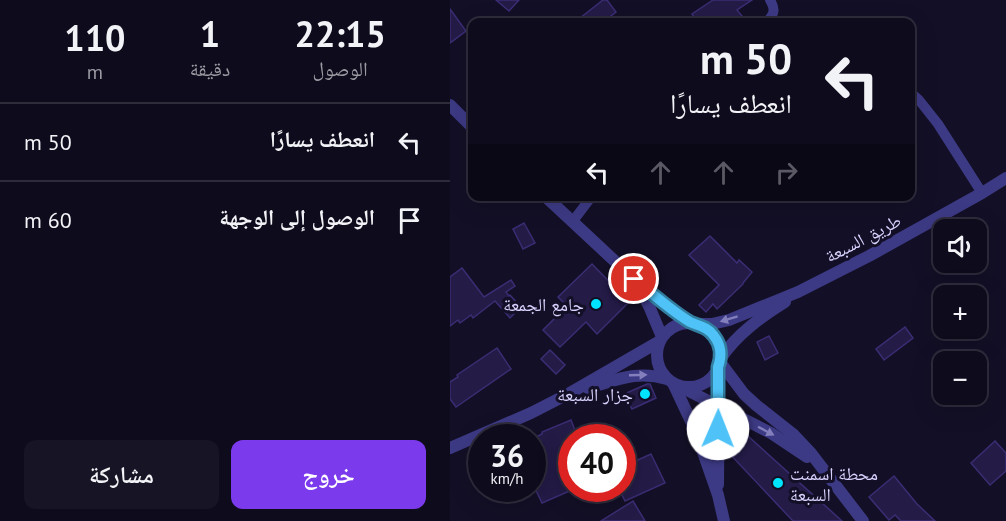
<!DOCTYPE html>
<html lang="ar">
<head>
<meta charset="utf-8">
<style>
	body { margin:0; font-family:"PT Sans","Noto Naskh Arabic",sans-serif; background:#171425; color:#f1f3f6; direction:rtl; height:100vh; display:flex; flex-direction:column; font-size:22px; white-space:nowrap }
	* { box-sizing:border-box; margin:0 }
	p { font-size:20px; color:#9b9ba3 }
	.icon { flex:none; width:33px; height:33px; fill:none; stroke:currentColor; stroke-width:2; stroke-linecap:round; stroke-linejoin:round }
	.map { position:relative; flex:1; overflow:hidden; direction:ltr }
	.sheet { display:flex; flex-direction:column; background:#0e0b1c; width:450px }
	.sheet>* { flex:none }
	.top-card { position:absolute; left:18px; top:18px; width:447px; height:183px; border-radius:12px; box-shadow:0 6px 24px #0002,0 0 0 2px #2e2b3b; direction:rtl; background:#0e0b1c; color:#f1f3f6; overflow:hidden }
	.tools { position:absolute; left:483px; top:219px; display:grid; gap:12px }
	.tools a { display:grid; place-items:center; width:54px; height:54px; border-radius:12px; background:#0e0b1c; box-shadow:0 6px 24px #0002,0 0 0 2px #2e2b3b; font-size:30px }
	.speed { position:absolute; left:18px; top:424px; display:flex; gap:12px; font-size:30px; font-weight:700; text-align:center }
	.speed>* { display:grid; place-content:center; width:78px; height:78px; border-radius:50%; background:#0e0b1c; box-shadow:0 6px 24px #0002,0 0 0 2px #2e2b3b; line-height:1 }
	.speed small { font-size:15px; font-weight:400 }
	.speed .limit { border:9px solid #d22; background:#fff; color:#111 }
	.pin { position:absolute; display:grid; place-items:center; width:51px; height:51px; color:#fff; margin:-26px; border:3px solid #fff; border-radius:50%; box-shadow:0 2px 6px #0007 }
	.me { position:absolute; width:66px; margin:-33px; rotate:1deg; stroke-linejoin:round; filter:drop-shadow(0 0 4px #0008) }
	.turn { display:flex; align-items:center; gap:21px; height:126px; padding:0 24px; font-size:27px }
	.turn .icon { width:78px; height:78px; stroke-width:2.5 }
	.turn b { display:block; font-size:42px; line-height:51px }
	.lanes { display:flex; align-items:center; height:57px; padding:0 24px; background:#0003; justify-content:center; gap:30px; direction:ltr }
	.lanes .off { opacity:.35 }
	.eta { display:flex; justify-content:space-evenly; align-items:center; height:102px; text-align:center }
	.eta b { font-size:36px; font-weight:600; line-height:42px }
	.button { display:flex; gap:12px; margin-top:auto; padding:12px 24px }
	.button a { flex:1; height:69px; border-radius:12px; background:#7c3aed; color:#fff; font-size:24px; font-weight:600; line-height:69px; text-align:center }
	.button a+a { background:#171425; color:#f1f3f6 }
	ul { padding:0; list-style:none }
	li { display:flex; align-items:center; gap:18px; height:78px; padding:0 24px; border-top:2px solid #2e2b3b }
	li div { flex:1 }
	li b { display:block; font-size:22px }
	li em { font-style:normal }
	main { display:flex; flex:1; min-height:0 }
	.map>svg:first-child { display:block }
</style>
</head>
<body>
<main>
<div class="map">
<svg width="556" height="521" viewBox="0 0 556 521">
	<rect width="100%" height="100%" fill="#130f26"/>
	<g fill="#241b47" stroke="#3b2d73" stroke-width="1.5">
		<polygon points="46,0 69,0 59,11"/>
		<polygon points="153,0 157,0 166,12 153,22 125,22"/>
		<polygon points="263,0 302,0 287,10 297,22 247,22 242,14"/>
		<polygon points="0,9 16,31 0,43"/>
		<polygon points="74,223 85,243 73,249 63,229"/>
		<polygon points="260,236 287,263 289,260 302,272 293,283 293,284 267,309 263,304 256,312 249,305 269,285 239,255"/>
		<polygon points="142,264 179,302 147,334 136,322 110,347 93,330 117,306 108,297"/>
		<polygon points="12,268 34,297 61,280 65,286 56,292 59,296 60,295 71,307 60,318 45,301 23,318 21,315 10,323 8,320 0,326 0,277"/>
		<polygon points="455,327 463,338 434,360 426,349"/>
		<polygon points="319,336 328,353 315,360 307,342"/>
		<polygon points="47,348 61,369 6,407 0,399 0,382 8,377 7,375"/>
		<polygon points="100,350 115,365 106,374 91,359"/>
		<polygon points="197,384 200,384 206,398 182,409 174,394"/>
		<polygon points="121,420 128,438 122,438 122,490 92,503 82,482 82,439 92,434 92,432"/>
		<polygon points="288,427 392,521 343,521 277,451 277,439"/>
		<polygon points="545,441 556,453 556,471 540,485 521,463"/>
		<polygon points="201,454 215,483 175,501 169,489 172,489 172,467"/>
		<polygon points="444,476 467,504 485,521 451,521 445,515 439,520 419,497"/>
		<polygon points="183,501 195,521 151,521"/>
	</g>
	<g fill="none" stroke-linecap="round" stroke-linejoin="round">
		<g stroke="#3d3a85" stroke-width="10">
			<path d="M317 22C324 14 326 10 320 0"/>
			<polyline points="460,92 469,100 488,124 532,193"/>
			<polyline points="123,221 142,196"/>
		</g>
		<g stroke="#3d3a85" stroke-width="12">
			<polyline points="0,105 22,127"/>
			<polyline points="95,196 184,279 215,304 242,323"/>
			<polyline points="187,285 199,306 212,337"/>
			<circle cx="239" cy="355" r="32"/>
			<polyline points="247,324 262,324 279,320 348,292 419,256 532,193 556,178"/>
			<path d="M271 358C287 334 311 317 335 302"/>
			<polyline points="270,362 294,394 306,405 344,435 360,452 413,521"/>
			<polyline points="223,383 246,432 268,495 274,521"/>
			<polyline points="231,387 321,433 357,457"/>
			<path d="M138 388C167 380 187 370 217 379"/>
			<polyline points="0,448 81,413 120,393 210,341"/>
			<polyline points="268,485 269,367"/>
		</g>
	</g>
	<defs><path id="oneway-solid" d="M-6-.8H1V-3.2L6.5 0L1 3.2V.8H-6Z" transform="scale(1.5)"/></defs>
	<g fill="#837fbc">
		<use href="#oneway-solid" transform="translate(279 319) rotate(163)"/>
		<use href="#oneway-solid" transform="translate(188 375) rotate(-2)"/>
		<use href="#oneway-solid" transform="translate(316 431) rotate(28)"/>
	</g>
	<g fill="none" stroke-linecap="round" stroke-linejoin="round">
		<defs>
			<path id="route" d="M184 279C202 293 220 310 240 322 249 326 258 327 264 336 271 345 272 356 268 367V429"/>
		</defs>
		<use href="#route" stroke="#337fa1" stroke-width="15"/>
		<use href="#route" stroke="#4fc3f7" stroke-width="10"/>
	</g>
	<g fill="#00e5ff" stroke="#130f26" stroke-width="2">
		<circle cx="146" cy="304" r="6"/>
		<circle cx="195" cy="394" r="6"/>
		<circle cx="328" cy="483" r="6"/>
	</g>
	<g text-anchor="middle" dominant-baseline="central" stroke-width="6" stroke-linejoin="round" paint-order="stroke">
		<g font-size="18" fill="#d9d4ff" stroke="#130f26">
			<text transform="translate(413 238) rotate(-28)">طريق السبعة</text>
		</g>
		<g font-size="18" fill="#d9d4ff" stroke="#130f26" text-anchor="end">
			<text x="134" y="304">جامع الجمعة</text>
			<text x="183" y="394">جزار السبعة</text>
			<text x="340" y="473" text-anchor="start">محطة اسمنت<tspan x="340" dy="21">السبعة</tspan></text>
		</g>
	</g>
</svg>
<div class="tools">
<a><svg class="icon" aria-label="sound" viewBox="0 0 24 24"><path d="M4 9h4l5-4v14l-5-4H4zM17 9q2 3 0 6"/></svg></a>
<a>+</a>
<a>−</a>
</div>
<div class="speed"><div>36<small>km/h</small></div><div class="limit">40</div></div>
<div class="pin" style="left:184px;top:279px;background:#d93025"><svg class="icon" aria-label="arrive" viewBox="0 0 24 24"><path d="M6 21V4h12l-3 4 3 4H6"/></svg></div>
<svg class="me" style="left:268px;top:429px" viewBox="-20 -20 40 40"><circle r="19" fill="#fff"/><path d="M0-13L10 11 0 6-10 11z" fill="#4fc3f7"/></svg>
<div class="top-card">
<div class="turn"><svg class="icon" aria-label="left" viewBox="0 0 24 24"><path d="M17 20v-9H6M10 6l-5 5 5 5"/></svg><div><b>50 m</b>انعطف يسارًا</div></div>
<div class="lanes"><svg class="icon" aria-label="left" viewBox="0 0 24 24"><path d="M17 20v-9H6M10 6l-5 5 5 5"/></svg><svg class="icon off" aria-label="ahead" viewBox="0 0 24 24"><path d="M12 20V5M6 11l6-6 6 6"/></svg><svg class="icon off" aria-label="ahead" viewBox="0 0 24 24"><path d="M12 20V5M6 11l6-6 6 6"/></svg><svg class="icon off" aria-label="right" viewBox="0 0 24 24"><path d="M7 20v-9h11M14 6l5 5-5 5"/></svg></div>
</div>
</div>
<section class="sheet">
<div class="eta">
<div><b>22:15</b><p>الوصول</p></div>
<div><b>1</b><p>دقيقة</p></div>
<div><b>110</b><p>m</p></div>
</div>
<ul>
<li><svg class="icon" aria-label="left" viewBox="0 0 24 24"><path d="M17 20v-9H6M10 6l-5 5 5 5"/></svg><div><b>انعطف يسارًا</b></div><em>50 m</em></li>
<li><svg class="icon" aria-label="arrive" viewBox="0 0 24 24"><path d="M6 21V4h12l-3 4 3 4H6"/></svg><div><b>الوصول إلى الوجهة</b></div><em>60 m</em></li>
</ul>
<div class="button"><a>خروج</a><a>مشاركة</a></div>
</section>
</main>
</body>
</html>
